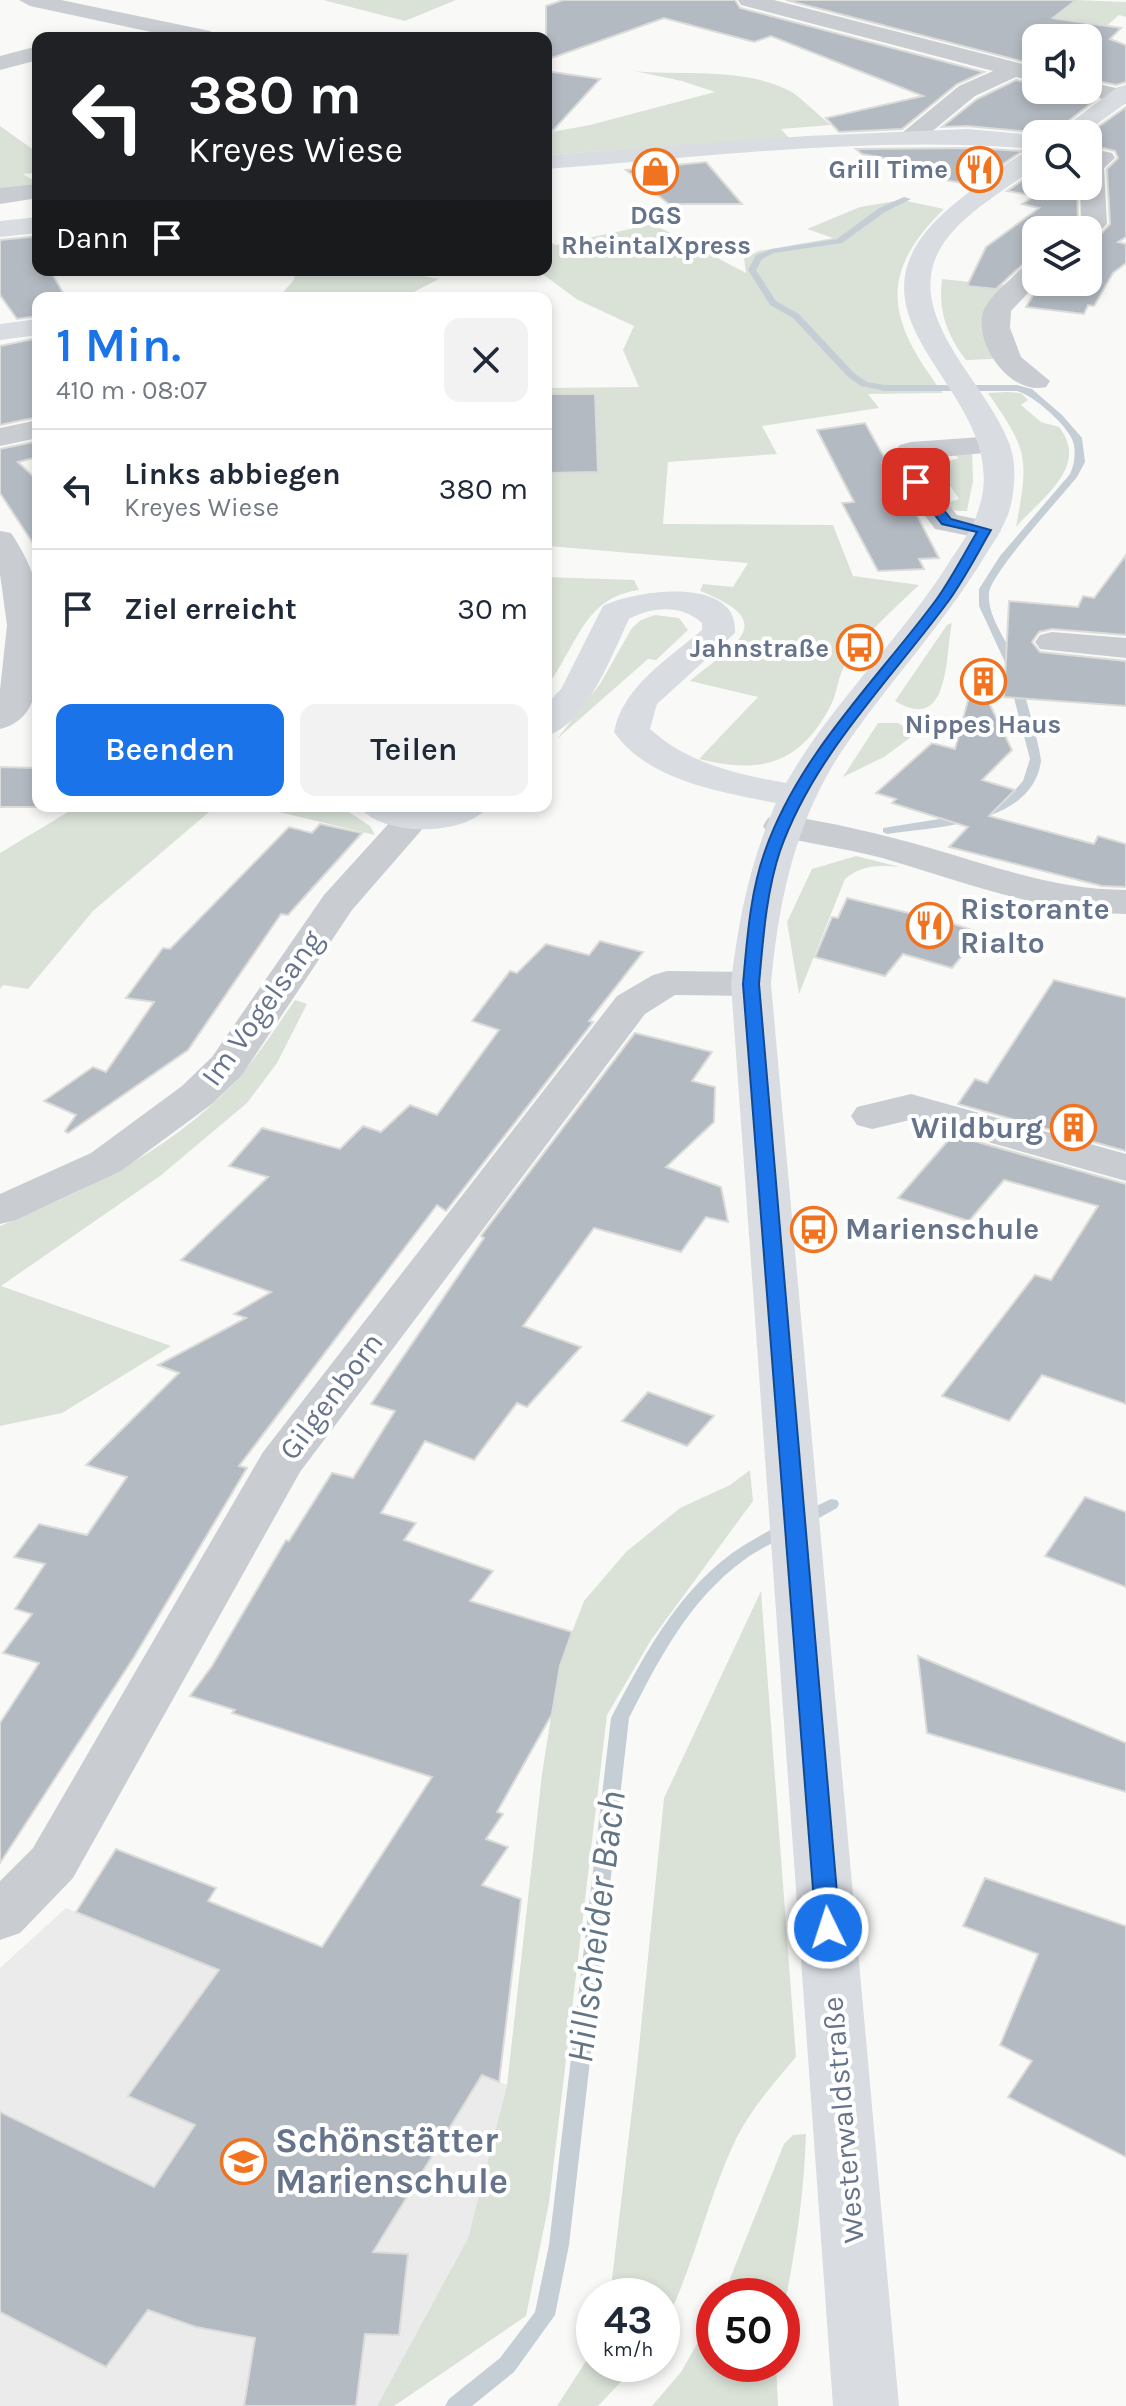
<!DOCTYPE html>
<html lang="de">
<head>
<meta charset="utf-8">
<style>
	body { margin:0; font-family:Karla,sans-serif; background:#f2f2f3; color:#1f2937; height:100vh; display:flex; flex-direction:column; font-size:30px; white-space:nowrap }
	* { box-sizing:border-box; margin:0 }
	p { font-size:26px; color:#747a83 }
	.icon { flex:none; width:44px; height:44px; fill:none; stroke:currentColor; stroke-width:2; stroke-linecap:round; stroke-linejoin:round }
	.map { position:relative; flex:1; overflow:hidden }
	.panel { position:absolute; left:32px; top:292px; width:520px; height:520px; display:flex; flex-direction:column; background:#fff; border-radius:16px; box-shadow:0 4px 12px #0003 }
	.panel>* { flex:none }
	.banner { position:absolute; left:32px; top:32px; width:520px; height:244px; border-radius:16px; box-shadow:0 4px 12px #0003; background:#202124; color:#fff; overflow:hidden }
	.tools { position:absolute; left:1022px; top:24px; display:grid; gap:16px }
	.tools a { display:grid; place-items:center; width:80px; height:80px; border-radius:16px; background:#fff; box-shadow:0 4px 12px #0003; font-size:40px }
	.speed { position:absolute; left:576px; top:2278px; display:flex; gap:16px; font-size:40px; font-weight:700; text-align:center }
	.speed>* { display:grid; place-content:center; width:104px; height:104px; border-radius:50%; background:#fff; box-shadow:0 4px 12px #0003; line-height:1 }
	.speed small { font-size:20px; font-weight:400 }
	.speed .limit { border:12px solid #d22; background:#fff; color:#111 }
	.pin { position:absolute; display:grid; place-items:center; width:68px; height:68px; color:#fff; margin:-34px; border-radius:16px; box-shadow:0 4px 12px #0006 }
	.me { position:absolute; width:88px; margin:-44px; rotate:356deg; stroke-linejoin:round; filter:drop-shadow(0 0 6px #0008) }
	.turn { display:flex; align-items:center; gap:28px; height:168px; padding:0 24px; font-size:36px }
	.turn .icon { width:104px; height:104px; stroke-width:2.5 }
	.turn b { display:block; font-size:56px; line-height:68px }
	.then { display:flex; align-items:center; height:76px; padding:0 24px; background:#0003; gap:16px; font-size:30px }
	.round { display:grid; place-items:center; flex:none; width:84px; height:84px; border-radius:16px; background:#f2f2f3 }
	.headline { display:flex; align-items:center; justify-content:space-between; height:136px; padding:0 24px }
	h1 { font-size:48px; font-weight:600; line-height:60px; color:#1a73e8 }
	.button { display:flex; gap:16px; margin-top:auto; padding:16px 24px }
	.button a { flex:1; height:92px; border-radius:16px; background:#1a73e8; color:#fff; font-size:32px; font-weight:600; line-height:92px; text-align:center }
	.button a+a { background:#f2f2f3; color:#1f2937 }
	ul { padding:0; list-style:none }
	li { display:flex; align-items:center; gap:24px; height:120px; padding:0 24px; border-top:2px solid #e0e1e3 }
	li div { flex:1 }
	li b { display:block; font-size:30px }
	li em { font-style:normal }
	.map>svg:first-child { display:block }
</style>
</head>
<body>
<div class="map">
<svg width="1126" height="2406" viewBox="0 0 1126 2406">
	<rect width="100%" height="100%" fill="#f9faf7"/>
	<polygon fill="#eaebea" points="66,1908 507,2085 468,2238 377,2406 0,2406 0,1968"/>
	<g fill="#dae2d8">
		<polygon points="323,0 456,0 405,21"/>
		<polygon points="1076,0 1126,2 1126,17 1119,15 1102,30 1046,21"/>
		<path d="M634 71C684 76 741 67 788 90 799 95 819 116 831 125L781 129 789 138 546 155V133L590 125 715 92 682 81Z"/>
		<polygon points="0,126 38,153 38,173 23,174 38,183 38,188 0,193"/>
		<path d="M902 200 944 209C875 276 890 323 943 393L868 394 879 408 762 426 777 454 668 462 663 524 833 525 853 576 919 585C893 610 866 633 847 662 838 674 838 690 832 703 802 763 763 775 699 759L758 697 690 681C734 644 782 623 700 591L703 584 733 587 748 563 548 546 546 557V388L639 387 623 350 634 326 578 300 537 270H546V241L556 245 653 224 746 273 744 258 759 251 833 238 807 229 860 207Z"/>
		<polygon points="297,270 392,270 439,279 402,298 278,298 293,281"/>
		<path d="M942 279 971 282 970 286 986 288 989 284 1004 285 989 329 993 359 966 360C947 335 938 311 942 279Z"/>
		<path d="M1006 392 1021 393 1028 400 1021 405 1041 422 1059 427C1090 466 1042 498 1016 527 1029 457 1028 451 988 393Z"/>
		<polygon points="972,450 973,481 967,511 956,511 944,504 959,499 936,465 930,461 915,465 916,455 925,454 942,463 959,458 948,451"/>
		<path d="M546 577 634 580 639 590C582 598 578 647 546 687Z"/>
		<polygon points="655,615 679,618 688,630 656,660 648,659 557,739 600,684 632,628 641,620"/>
		<path d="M952 623C945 654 951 735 895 701L947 625Z"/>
		<polygon points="878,723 898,723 912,732 911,737 884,757 843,777"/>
		<polygon points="78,806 216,806 93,911 28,989 3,985 0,989 0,853"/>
		<polygon points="254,806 340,806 370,826 375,835"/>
		<path d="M856 856 900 867C879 865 861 865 845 879L799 994 787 922 812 869Z"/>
		<path d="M295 1000 307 1004 277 1063 247 1103 160 1176 1 1286 171 1346 62 1413 0 1426V1226C89 1189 183 1145 245 1070 263 1048 279 1023 295 1000Z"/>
		<polygon points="750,1470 753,1501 651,1640 607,1715 549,2203 526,2316 394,2406 377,2406 468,2238 507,2085 542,1774 559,1666 584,1601 626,1552 680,1508 730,1485"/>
		<path d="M761 1591 796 2057C774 2083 750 2110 735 2141 706 2202 694 2269 662 2329V2296H610L637 2067 664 1798Z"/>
		<path d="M806 2134C804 2196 795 2256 782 2317V2296H723L784 2144 793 2135Z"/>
		<polygon points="714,2314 714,2364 776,2364 778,2406 652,2406 681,2372"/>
		<polygon points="594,2349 594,2364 638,2364 598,2406 557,2406"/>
	</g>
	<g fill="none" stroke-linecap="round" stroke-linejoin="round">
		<g fill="#c6ced5" fill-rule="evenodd">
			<path d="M904 197 911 199 885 212 842 243 774 253 762 259 756 270 776 301 799 314 854 373 867 382 885 385H1017L1032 389 1062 415 1082 438 1085 462 1077 477C1061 497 991 573 989 593 987 617 1007 639 1015 661 1019 675 1042 751 1041 761 1032 826 937 826 887 834L883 832V828L977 813 1005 801 1023 781 1030 759 1004 660 979 606V589L1000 556 1070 474C1075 463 1077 448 1071 437 1063 422 1033 395 1017 391H885L861 386 848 377 793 318 770 305 748 270 756 255 772 249 837 239 879 208Z"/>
			<polygon points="831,1499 837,1500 839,1504 837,1508 810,1523 798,1523 796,1519 798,1515"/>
			<path d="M786 1524 792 1525 794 1529 792 1533C776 1542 758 1549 744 1560 689 1600 659 1659 629 1718L569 2245 555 2315 514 2372 472 2406H445L449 2399 500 2358 535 2312 549 2245 611 1718C648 1648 685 1576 758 1537 767 1532 776 1526 786 1524Z"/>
		</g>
	</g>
	<g fill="#b4bac2" stroke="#dbdcd9" stroke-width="2">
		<polygon points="563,0 735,0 740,8 984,72 957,84 902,129 839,132 826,118 923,96 771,36 754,42 664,18 546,60 546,6"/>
		<polygon points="786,0 1076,0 1053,18 1121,28 1110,39 1126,45 1126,82 1116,85 1088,79 1088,38 1036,38 1036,65"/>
		<polygon points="546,71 600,79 546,138"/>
		<polygon points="1016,80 1036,85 1036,90 1074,90 1079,97 1095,100 1052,134 967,126 942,127 977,99"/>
		<polygon points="1126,107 1126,237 1118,242 1126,244 1126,263 1113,273 1094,306 1088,305 1084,314 1026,307 1041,282 1088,282 1088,240 1098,237 1110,224 1107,169 1118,158 1115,151 1104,148 1088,154 1088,134"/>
		<polygon points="974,148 1022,151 973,185 928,177 940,168 862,154 856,149"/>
		<polygon points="706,162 742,204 669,204 626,170"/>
		<polygon points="1036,171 1036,186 1077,186 1078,221 1071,230 1036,230 1036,258 1022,265 996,289 967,286 986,247 1039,208 1022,204 1035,196 1007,191"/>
		<polygon points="38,236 38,270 50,270 66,298 38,298 38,316 17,319 0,295 0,240"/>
		<polygon points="38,338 38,417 0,425 0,346"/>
		<polygon points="546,394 595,394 598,472 546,473"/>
		<polygon points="865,423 884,457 882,463 908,498 939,558 919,559 924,569 878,571 842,503 854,502 817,430"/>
		<polygon points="38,441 38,457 18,462 38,481 38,551 0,493 0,449"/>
		<polygon points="1126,555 1126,635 1052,629 1039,632 1032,642 1040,652 1126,661 1126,706 1004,697 1009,601 1078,607 1083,596 1094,598"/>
		<polygon points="975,674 1012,750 982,780 1015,790 989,816 1094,844 1098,836 1126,844 1126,887 1102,886 949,847 968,827 892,803 896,799 876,793 932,743 955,749"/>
		<polygon points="0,767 38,768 38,807 0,807"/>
		<polygon points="320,824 362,833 288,915 281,914 188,1050 68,1133 65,1131 76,1115 44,1101 93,1067 106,1072 154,1002 126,998 163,948 170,949 289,827 312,833"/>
		<polygon points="847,898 954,924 981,933 952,968 903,954 885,976 815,957 832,917 838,918"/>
		<polygon points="600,941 643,952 589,1021 593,1022 446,1211 437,1205 239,1466 247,1468 134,1657 0,1863 0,1723 39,1663 3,1653 32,1614 15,1609 45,1564 14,1557 39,1524 87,1535 127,1477 86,1465 179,1373 158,1365 246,1318 234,1314 271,1292 181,1260 268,1177 229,1166 262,1128 340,1149 363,1126 381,1132 410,1105 437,1115 499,1030 472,1021 510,971 517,973 546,944 589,955"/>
		<polygon points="1054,980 1126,998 1126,1151 958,1104 975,1079 987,1083"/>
		<polygon points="635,1033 712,1052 692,1081 715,1087 714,1122 666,1167 721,1187 728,1222 706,1217 681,1252 594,1228 523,1326 581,1347 527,1407 517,1403 474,1460 425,1441 381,1513 416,1523 404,1540 493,1571 470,1601 572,1632 560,1666 552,1714 497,1812 503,1814 486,1839 508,1847 482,1885 521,1899 499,2082 482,2075 373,2252 408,2254 399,2335 365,2334 356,2406 244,2406 255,2338 196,2327 148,2310 106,2367 0,2312 0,2112 154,2187 195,2125 128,2096 219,1970 76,1912 116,1849 216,1888 208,1901 322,1947 432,1777 232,1713 235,1710 190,1696 212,1666 286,1540 289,1541 332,1473 353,1478 395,1411 371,1404 484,1238 481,1236"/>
		<polygon points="953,1135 1126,1184 1126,1404 1042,1375 1009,1421 942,1396 1035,1275 1051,1280 1098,1206 1004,1180 969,1221 898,1198"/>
		<polygon points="648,1392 714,1416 687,1446 622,1421"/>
		<polygon points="1085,1497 1126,1512 1126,1587 1045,1556"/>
		<polygon points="918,1656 1126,1743 1126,1792 927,1733"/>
		<polygon points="985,1878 1126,1926 1126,2157 1008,2097 1032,2061 1000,2045 1038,1954 963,1926"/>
	</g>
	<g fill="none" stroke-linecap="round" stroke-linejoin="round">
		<g fill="#c9ccd1" fill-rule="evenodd">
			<polygon points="19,0 61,0 210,31 221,38 179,38 30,6"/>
			<polygon points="738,0 774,0 1023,64 1036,68 1036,82 1016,77 975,96 918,143 902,143 898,138 902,133 959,86 993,71 741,5"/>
			<polygon points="38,46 38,60 0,70 0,56"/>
			<polygon points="1088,82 1126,90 1126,104 1080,94 1077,90 1088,90"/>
			<polygon points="1103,151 1112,153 1115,158 1104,168 1107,224 1096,235 1088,237 1088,230 1074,230 1081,222 1080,186 1088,186 1088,157"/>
			<polygon points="38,184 38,198 0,204 0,188"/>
			<path d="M1036 261 1038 282 1011 311 1010 328 1021 357 1050 381 1046 387C1011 396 974 345 983 312 987 301 998 291 1006 283 1016 274 1023 264 1036 261Z"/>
			<polygon points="38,420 38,438 0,446 0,428"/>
			<polygon points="995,436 1006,439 1010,445 1006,451 919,459 916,462 957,515 996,523 1001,530 996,537 985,539 935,529 884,461 900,445 911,442"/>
			<path d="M0 531 11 533C20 546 29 563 34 578 44 604 41 676 32 702 27 716 14 726 0 729V690L7 625 0 574Z"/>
			<polygon points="1052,632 1126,638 1126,658 1040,649 1035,642 1040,635"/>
			<polygon points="414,807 427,810 432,818 352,910 242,1075 212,1104 121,1171 16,1220 0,1224 0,1194 91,1153 182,1086 212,1057 324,895 401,810"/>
			<path d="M781 815C831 822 881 834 930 848 995 867 1058 890 1126 890V914C1042 913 962 881 882 858 844 848 806 843 768 834L763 826 768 818Z"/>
			<polygon points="667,971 751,972 765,976 771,984 765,992 751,996 675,995 645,1014 300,1472 73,1878 20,1933 0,1940 0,1881 33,1848 263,1452 617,996 653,975"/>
			<polygon points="911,1094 1126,1154 1126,1181 910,1120 872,1129 857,1125 851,1116 857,1107"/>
		</g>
		<g fill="#d9dde2" fill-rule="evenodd">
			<polygon points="1126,85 1126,103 1083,134 1055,134 1118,87"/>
			<path d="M967 129 1036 135V167C1005 190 965 212 943 244 897 314 990 384 1010 446 1016 463 1015 482 1012 500 1008 522 995 540 983 559 944 623 893 678 850 739 797 813 779 896 771 984L899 2406H833L731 984C738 921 750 862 776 803 721 792 648 781 614 732 623 686 668 659 702 630V623C681 604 652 607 629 619 612 654 587 725 546 736V705L561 689 603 606C635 590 739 575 735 633L657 704 650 729C689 764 737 774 786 783 831 704 899 641 948 564 959 547 972 530 978 511 1021 389 808 319 959 200 978 185 1013 155 1035 149 873 135 707 157 546 169V155L806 136Z"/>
			<polygon points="38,217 38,233 0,237 0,221"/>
			<polygon points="38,319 38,335 0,340 0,324"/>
			<path d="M359 806H488C467 837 380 837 359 806Z"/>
		</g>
	</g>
	<path fill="#1a73e8" stroke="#114b97" stroke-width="2" d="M911 480H920L951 519 991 530C977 554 964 580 947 603 888 683 814 755 780 851 766 893 763 940 759 984L840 1928 836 1935 828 1938 820 1935 816 1928 743 984C747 940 750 893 765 851 799 754 876 681 936 600 951 579 964 554 977 532L942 524 909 482Z"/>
	<defs>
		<symbol id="restaurant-ring" viewBox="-11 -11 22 22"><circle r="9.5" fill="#fff" stroke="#f17320" stroke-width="1.5"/><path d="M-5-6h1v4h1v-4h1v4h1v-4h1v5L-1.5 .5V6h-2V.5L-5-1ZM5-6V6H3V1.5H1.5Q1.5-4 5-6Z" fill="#f17320"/></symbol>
		<symbol id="shop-ring" viewBox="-11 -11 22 22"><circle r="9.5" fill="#fff" stroke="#f17320" stroke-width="1.5"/><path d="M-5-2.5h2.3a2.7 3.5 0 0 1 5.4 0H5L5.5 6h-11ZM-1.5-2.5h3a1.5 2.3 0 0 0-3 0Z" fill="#f17320"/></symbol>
		<symbol id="bus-ring" viewBox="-11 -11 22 22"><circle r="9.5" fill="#fff" stroke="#f17320" stroke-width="1.5"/><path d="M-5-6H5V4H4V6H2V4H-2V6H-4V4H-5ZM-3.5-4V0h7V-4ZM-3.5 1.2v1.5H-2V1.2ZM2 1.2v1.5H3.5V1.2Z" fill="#f17320"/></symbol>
		<symbol id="building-ring" viewBox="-11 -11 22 22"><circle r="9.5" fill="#fff" stroke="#f17320" stroke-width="1.5"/><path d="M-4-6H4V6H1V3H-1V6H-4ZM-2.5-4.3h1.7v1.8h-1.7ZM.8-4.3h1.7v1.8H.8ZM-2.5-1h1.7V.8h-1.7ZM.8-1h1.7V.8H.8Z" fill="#f17320"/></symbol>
		<symbol id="school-ring" viewBox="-11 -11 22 22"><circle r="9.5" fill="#fff" stroke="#f17320" stroke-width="1.5"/><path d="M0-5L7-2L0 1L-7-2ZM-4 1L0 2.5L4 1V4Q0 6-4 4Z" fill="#f17320"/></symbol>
	</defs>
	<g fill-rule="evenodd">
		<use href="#restaurant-ring" x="954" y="144" width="51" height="51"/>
		<use href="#shop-ring" x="630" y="146" width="51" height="51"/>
		<use href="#bus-ring" x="834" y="622" width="51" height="51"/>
		<use href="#building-ring" x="958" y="656" width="51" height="51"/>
		<use href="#restaurant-ring" x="904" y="900" width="51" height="51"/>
		<use href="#building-ring" x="1048" y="1102" width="51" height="51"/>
		<use href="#bus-ring" x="788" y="1204" width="51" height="51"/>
		<use href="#school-ring" x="218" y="2136" width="51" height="51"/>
	</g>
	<g text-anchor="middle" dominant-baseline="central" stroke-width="8" stroke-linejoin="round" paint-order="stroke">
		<g font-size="26" font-weight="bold" fill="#66748b" stroke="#fff" text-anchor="end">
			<text x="948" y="169">Grill Time</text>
			<text x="656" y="215" text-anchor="middle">DGS<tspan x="656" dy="30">RheintalXpress</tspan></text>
			<text x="829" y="648">Jahnstraße</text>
			<text x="983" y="724" text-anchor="middle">Nippes Haus</text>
		</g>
		<g font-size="30" font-weight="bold" fill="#66748b" stroke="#fff" text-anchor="start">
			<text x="960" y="909">Ristorante<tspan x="960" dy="34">Rialto</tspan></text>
			<text x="1043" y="1128" text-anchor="end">Wildburg</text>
			<text x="845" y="1229">Marienschule</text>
		</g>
		<g font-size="30" fill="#66748b" stroke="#fff">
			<text transform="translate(262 1008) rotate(-54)">Im Vogelsang</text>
			<text transform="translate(331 1396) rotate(-53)">Gilgenborn</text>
			<text transform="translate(843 2120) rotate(-95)">Westerwaldstraße</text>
		</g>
		<g font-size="36" font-weight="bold" fill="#66748b" stroke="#fff" text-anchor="start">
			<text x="275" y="2140">Schönstätter<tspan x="275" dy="41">Marienschule</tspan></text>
		</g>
		<g font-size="38" font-style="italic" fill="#637685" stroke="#fff">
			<text transform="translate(596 1927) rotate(-83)">Hillscheider Bach</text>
		</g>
	</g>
</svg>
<div class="tools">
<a><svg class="icon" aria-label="sound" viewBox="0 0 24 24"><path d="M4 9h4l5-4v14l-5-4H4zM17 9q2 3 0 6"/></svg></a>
<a><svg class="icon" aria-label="search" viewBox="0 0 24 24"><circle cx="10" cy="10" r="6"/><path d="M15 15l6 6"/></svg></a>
<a><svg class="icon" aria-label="layers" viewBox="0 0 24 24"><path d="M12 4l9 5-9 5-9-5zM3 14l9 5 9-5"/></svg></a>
</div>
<div class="speed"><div>43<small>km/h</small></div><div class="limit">50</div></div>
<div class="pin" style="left:916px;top:482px;background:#d93025"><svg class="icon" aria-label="arrive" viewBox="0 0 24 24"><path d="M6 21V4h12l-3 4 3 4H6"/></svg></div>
<svg class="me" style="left:828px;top:1928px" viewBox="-20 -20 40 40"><circle r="17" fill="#1a73e8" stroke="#fff" stroke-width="3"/><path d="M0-11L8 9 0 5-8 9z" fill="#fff"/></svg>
<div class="banner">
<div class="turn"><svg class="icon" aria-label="left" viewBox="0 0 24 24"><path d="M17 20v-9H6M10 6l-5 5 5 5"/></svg><div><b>380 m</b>Kreyes Wiese</div></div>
<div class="then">Dann<svg class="icon" aria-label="arrive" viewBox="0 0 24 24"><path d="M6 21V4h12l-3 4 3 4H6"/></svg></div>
</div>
<section class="panel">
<div class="headline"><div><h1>1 Min.</h1><p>410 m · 08:07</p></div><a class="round"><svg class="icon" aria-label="close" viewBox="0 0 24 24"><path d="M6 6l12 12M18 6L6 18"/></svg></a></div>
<ul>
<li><svg class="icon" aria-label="left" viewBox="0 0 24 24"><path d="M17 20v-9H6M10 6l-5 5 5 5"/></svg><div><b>Links abbiegen</b><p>Kreyes Wiese</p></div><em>380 m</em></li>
<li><svg class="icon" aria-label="arrive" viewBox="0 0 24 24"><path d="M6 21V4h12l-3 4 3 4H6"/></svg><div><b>Ziel erreicht</b></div><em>30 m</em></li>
</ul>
<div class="button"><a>Beenden</a><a>Teilen</a></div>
</section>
</div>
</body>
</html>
